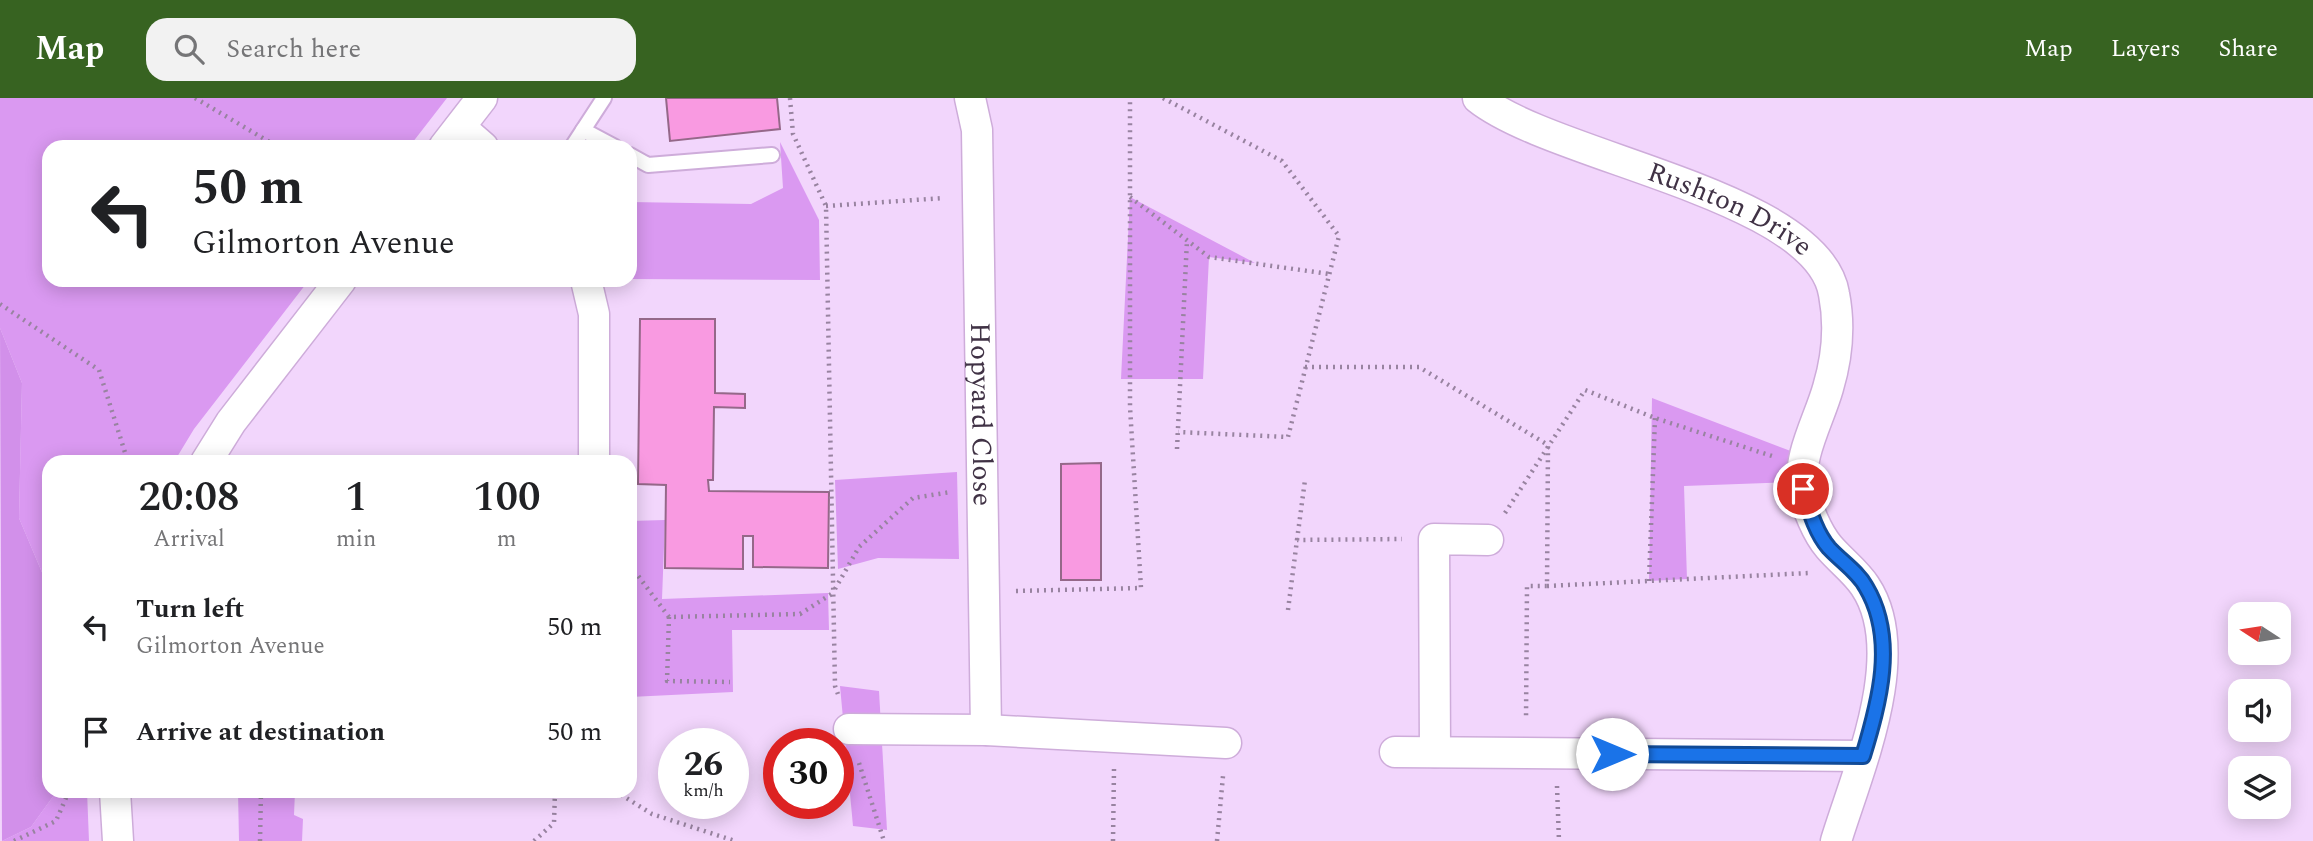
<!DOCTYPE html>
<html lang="en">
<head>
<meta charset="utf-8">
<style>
	body { margin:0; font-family:Spectral,serif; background:#f2f2f2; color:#202124; height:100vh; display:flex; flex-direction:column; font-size:26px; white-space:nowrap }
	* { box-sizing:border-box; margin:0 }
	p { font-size:23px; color:#757577 }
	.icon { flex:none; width:38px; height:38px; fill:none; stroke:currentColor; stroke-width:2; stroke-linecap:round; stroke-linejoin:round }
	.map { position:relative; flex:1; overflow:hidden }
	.side { position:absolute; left:42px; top:357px; width:595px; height:343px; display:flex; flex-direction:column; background:#fff; border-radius:21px; box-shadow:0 4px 18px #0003 }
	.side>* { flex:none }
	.hud { position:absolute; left:42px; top:42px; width:595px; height:147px; border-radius:21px; box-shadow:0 4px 18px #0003; background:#fff; color:#202124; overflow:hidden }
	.needle { width:46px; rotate:282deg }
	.fabs { position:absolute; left:2228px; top:504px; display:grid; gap:14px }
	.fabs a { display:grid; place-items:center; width:63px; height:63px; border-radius:14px; background:#fff; box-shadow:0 4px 18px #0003; font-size:35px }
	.speed { position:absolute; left:658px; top:630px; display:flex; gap:14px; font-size:35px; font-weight:700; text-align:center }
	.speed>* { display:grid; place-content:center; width:91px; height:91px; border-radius:50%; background:#fff; box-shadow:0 4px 18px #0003; line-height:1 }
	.speed small { font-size:18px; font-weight:400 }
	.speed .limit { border:10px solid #d22; background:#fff; color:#111 }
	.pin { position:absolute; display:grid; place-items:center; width:60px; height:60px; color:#fff; margin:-30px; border:4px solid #fff; border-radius:50%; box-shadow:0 2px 7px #0007 }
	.me { position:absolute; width:77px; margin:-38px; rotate:90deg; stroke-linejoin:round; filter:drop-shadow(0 0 5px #0008) }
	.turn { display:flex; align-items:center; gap:24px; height:147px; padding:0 35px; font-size:32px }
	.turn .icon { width:91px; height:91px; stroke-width:2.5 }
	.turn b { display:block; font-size:49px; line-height:60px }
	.eta { display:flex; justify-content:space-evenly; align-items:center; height:119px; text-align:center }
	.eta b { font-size:42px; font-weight:600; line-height:49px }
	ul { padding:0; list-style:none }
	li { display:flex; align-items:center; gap:21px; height:105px; padding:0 35px }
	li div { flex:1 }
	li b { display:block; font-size:26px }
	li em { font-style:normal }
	header { display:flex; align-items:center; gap:42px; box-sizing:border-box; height:98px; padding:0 35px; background:#376321; color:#fff }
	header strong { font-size:33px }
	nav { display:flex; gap:38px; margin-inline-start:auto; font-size:24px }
	.search { width:490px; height:63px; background:#f2f2f2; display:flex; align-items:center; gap:18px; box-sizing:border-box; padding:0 24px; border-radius:21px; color:#757577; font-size:26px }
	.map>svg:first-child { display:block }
</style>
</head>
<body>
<header>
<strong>Map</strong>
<div class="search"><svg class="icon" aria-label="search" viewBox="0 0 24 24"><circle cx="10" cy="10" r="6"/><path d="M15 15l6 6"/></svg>Search here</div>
<nav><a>Map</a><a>Layers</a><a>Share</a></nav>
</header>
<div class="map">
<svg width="2313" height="743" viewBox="0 0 2313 743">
	<rect width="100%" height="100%" fill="#f2d6fc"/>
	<g fill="#da99f1">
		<polygon points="0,0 447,0 409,49 49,49 49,182 309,182 194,331 174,364 49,364 49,491 19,420 22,285 0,230"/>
		<polygon points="780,44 819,122 820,182 630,181 630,104 751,106 783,90"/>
		<polygon points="1130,99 1255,165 1209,159 1203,281 1121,281"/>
		<polygon points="1652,300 1796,355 1793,384 1684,388 1687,481 1649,483"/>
		<polygon points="957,374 959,461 878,460 838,471 835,382"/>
		<polygon points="665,422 662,501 828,495 829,532 732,532 733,594 630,599 630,423"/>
		<polygon points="840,588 879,593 887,732 853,728"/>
		<polygon points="57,693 87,693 89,743 2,743 31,729"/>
		<polygon points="238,693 295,693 294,717 303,721 302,743 239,743"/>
	</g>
	<polygon fill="#d290ea" points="0,230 22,285 19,420 49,491 49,693 57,693 31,729 2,743"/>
	<g fill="#f99ae1" stroke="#956889" stroke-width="2">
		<polygon points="666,0 777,0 780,31 670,43"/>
		<polygon points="640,221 715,221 715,295 745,296 745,310 714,309 713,382 708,382 709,393 829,394 828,470 753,469 753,438 743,438 743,471 665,470 666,387 638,386"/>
		<polygon points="1101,365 1101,482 1061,482 1061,366"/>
	</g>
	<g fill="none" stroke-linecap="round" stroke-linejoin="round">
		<defs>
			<g id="service">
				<polyline points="583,32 615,49"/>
				<polyline points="572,49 604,0"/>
				<polyline points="630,57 648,67 772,57"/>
			</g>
			<g id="minor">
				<path id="s1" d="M970 0 977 32 986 632"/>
				<path id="s2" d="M1478 0C1553 60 1818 97 1834 196 1840 227 1837 260 1828 290 1819 322 1797 359 1803 392 1807 410 1817 435 1829 449 1841 463 1856 474 1865 488 1910 555 1857 674 1836 743"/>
				<polyline points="460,29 483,49"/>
				<polyline points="444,49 482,0"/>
				<polyline points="586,182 594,216 594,364"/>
				<polyline points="206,364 231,324 341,182"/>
				<polyline points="849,631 986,632 1226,645"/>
				<polyline points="1395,654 1863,658"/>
				<polyline points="1435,654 1434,441 1488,442"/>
				<polyline points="115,693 118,743"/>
			</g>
		</defs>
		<use href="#service" stroke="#ceacda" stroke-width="18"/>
		<use href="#minor" stroke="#ceacda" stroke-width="33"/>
		<g stroke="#9883a0" stroke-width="4.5" stroke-dasharray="2 5" stroke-linecap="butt">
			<polyline points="195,0 278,49"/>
			<polyline points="790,0 793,36 826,108 835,588 839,599"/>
			<polyline points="1163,0 1282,63 1339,138 1288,339 1178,334"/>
			<polyline points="1130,99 1209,159 1329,176"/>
			<polyline points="826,108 944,100"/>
			<polyline points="0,206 99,272 128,364"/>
			<polyline points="1305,269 1419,269 1548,347 1547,488 1527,488 1526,622"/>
			<polyline points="1177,351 1187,142"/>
			<polyline points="1505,415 1585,292 1655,320 1772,358"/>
			<polyline points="1297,442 1305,382"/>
			<polyline points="630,467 669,519 800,516 833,495"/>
			<polyline points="1649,483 1655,320"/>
			<polyline points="1547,488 1809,475"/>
			<polyline points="835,491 859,449 913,400 951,394"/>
			<polyline points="1016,493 1141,490 1130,309 1130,0"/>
			<polyline points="1288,512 1297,442 1402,441"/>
			<polyline points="669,519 667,583 730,584"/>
			<polyline points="859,665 884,743"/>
			<polyline points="1557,688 1559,743"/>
			<polyline points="615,693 652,716 735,743"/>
			<polyline points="14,743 56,723 69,693"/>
			<polyline points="260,743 261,693"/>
			<polyline points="534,743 554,725 555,693"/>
			<polyline points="1113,743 1114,671"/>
			<polyline points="1217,743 1223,678"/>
		</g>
		<use href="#service" stroke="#fff" stroke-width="14"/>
		<use href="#minor" stroke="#fff" stroke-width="30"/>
	</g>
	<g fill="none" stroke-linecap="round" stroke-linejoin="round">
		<defs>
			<path id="route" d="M1612 656 1863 658C1879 605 1897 541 1866 489 1858 474 1841 463 1829 450 1815 434 1809 410 1803 391"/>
		</defs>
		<use href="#route" stroke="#114b97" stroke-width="18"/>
		<use href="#route" stroke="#1a73e8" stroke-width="12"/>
	</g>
	<g text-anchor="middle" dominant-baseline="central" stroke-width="5" stroke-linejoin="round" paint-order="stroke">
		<g font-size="28" fill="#403245" stroke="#f7e9fc">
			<text stroke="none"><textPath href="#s2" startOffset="276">Rushton Drive</textPath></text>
			<text stroke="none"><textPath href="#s1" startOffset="317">Hopyard Close</textPath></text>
		</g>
	</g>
</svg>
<div class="fabs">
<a><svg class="needle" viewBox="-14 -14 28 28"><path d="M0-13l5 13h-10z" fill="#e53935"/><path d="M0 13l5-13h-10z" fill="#757577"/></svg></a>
<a><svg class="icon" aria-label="sound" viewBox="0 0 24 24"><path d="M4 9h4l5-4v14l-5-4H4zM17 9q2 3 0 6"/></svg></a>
<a><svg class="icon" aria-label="layers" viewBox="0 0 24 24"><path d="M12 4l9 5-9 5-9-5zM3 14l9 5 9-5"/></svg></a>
</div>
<div class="speed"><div>26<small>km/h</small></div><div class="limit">30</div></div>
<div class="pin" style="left:1803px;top:391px;background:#d93025"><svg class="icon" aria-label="arrive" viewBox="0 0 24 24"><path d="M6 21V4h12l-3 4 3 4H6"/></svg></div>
<svg class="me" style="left:1612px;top:656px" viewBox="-20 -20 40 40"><circle r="19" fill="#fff"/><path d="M0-13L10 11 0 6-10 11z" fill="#1a73e8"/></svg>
<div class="hud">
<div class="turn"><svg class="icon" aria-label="left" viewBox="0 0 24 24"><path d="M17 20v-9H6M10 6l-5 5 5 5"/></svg><div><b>50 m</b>Gilmorton Avenue</div></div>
</div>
<section class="side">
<div class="eta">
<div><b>20:08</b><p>Arrival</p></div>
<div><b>1</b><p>min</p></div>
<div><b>100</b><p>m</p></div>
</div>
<ul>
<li><svg class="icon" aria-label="left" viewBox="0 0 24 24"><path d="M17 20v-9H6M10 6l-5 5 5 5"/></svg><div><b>Turn left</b><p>Gilmorton Avenue</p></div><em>50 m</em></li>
<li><svg class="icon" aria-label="arrive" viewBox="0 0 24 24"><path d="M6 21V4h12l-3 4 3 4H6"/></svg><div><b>Arrive at destination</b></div><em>50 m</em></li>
</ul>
</section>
</div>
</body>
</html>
